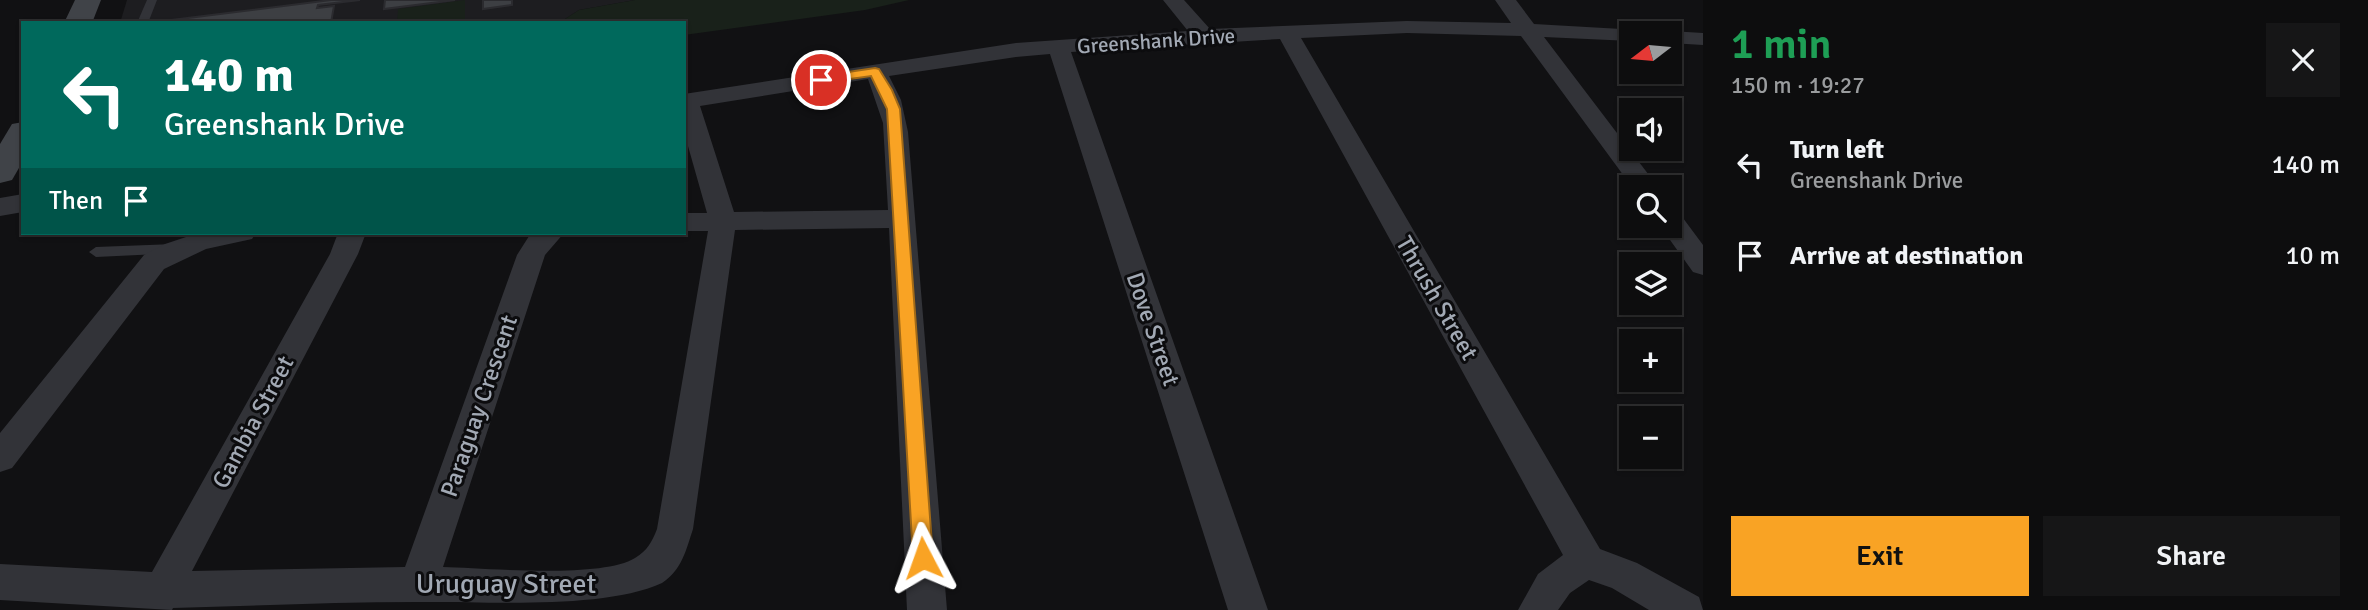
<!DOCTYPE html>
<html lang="en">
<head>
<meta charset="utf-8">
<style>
	body { margin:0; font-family:Signika,sans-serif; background:#161617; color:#f1f3f6; height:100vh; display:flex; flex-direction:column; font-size:26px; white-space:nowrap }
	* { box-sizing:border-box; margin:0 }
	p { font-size:23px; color:#9a9c9e }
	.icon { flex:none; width:38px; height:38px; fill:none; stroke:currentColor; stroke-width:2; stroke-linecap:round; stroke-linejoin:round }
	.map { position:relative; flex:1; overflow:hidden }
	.drawer { display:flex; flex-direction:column; background:#0d0d0e; width:665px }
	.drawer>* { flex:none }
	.guide { position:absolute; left:21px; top:21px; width:665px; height:214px; border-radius:0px; box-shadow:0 2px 5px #0004,0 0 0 2px #2d2d2e; background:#00695c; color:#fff; overflow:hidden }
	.needle { width:46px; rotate:254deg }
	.tools { position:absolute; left:1619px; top:21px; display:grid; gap:14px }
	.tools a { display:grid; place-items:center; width:63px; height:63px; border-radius:0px; background:#0d0d0e; box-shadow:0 2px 5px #0004,0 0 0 2px #2d2d2e; font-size:35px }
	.pin { position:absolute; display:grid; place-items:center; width:60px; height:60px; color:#fff; margin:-30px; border:4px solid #fff; border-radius:50%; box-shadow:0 2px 7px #0007 }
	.me { position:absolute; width:77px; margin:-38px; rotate:356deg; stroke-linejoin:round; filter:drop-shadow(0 0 5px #0008) }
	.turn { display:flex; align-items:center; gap:24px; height:147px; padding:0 28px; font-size:32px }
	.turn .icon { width:91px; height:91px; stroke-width:2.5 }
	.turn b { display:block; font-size:49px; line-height:60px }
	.then { display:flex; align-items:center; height:66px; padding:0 28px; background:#0003; gap:14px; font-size:26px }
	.round { display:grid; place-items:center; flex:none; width:74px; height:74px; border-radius:0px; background:#161617 }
	.head { display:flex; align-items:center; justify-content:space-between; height:119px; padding:0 28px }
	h1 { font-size:42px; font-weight:600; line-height:52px; color:#1e9e55 }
	.cta { display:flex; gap:14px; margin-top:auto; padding:14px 28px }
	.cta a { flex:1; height:80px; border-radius:0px; background:#f9a324; color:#111; font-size:28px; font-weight:600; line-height:80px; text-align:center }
	.cta a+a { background:#161617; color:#f1f3f6 }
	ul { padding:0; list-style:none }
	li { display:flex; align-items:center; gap:21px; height:91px; padding:0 28px }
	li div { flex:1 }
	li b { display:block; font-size:26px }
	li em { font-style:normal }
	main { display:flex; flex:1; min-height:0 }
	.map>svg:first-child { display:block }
</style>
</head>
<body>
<main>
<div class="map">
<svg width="1703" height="610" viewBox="0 0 1703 610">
	<rect width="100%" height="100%" fill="#111113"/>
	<polygon fill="#1d1d20" points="127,0 635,0 579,10 559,23 120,23"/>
	<g fill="#19211a">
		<polygon points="465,0 465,23 397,23 398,9"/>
		<polygon points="635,0 909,0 865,10 684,35 684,23 559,23 579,10"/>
	</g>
	<g fill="#3d3f43" stroke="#2b2b2f" stroke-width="2">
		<polygon points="331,0 360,0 318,5 317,8 334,6 331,23 171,23 172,20"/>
		<polygon points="385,0 455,0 384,9"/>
		<polygon points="483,0 512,0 512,5 483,9"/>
	</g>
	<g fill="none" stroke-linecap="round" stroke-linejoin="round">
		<g fill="#323338" fill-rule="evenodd">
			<polygon points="147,0 157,0 148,23 137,23"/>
			<polygon points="175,244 180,245 182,249 180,253 96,257 89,252 96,247"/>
		</g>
		<g fill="#323338" fill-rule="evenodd">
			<path d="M1163 0H1184L1210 29 1407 21 1511 23 1495 0H1516L1534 24 1639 30 1641 33H1631V41L1544 37 1658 187H1632L1521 36 1407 33 1301 38 1600 549 1637 563 1699 597 1703 610H1649L1612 588 1589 580 1570 593 1558 610H1518L1538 574 1563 555 1280 39 1071 52 1268 610H1228L1050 54 1016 57 889 76 901 100 908 132 947 610H907L889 228 735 230 693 529C686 550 682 570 662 583 603 610 487 601 417 602 336 602 254 606 173 608L172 610 0 600V564L152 572 330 254 338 233H366L358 254 192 571 405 567 517 255 531 233H564L545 255 443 567C486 568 601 579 635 558 647 551 652 542 657 529L708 231H684V213H707L684 132V94L1016 43 1188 31ZM868 79 883 123 888 210 734 212 700 106Z"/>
			<polygon points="1670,31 1703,33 1703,45 1670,43 1670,33 1662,33"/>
			<polygon points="23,194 23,212 0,216 0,198"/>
			<polygon points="1670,211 1680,214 1703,245 1703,275 1693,272 1660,226 1670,226"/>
			<polygon points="198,233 256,233 252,239 206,249 164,269 12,468 0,472 0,433 144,255 165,244"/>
		</g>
		<g fill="#404348" fill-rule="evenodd">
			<polygon points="75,0 101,0 92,23 64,23"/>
			<polygon points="23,122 23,161 12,180 0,183 0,144 12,124"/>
		</g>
	</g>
	<polygon fill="#f9a324" stroke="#a26a17" stroke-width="2" points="875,68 879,69 892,90 900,109 933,558 930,564 923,567 916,564 913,558 887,109 871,76 821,83 815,80 821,76"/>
	<g text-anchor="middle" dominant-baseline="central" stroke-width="6" stroke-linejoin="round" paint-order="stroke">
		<g font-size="21" fill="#a2a9b4" stroke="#0c0c0e">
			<text transform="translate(1156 41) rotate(-4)">Greenshank Drive</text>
		</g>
		<g font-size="24" fill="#a2a9b4" stroke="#0c0c0e">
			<text transform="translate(1437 298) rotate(60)">Thrush Street</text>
			<text transform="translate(1153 329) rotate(71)">Dove Street</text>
			<text transform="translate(479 406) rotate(-71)">Paraguay Crescent</text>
			<text transform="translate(253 422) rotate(-62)">Gambia Street</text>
		</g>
		<g font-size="28" fill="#a2a9b4" stroke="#0c0c0e">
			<text x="506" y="584">Uruguay Street</text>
		</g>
	</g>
</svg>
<div class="tools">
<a><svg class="needle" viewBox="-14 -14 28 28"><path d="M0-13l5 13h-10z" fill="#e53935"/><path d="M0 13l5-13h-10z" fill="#9a9c9e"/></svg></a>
<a><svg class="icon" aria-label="sound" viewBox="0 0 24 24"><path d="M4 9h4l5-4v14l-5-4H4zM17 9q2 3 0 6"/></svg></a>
<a><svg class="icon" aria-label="search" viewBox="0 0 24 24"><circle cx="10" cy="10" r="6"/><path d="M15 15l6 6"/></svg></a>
<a><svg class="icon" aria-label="layers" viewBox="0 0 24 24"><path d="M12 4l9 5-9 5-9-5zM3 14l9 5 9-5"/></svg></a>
<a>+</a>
<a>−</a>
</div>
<div class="pin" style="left:821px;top:80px;background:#d93025"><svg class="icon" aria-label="arrive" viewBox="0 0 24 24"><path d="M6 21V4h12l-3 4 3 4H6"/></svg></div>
<svg class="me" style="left:923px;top:558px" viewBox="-20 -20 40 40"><path d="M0-17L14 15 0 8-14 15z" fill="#f9a324" stroke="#fff" stroke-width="4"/></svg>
<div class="guide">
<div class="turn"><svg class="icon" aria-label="left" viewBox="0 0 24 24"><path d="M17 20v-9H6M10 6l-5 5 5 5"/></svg><div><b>140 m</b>Greenshank Drive</div></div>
<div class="then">Then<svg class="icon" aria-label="arrive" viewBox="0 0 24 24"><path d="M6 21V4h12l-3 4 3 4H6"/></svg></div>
</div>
</div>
<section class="drawer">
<div class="head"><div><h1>1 min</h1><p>150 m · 19:27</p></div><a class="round"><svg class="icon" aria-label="close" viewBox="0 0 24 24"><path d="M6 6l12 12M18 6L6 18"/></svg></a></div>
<ul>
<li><svg class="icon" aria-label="left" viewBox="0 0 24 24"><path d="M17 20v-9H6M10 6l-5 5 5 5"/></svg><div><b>Turn left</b><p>Greenshank Drive</p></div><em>140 m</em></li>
<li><svg class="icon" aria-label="arrive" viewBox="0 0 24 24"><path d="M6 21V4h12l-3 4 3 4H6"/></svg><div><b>Arrive at destination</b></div><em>10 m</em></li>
</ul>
<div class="cta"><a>Exit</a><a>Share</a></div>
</section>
</main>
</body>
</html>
